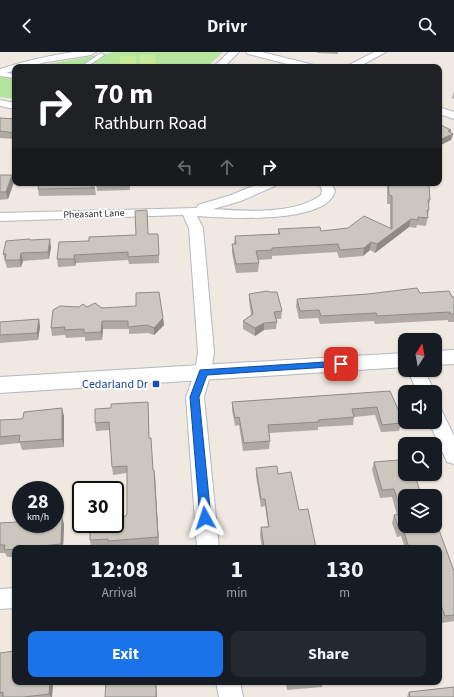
<!DOCTYPE html>
<html lang="en">
<head>
<meta charset="utf-8">
<style>
	body { margin:0; font-family:"Source Sans 3",sans-serif; background:#242831; color:#f1f3f6; height:100vh; display:flex; flex-direction:column; font-size:15px; white-space:nowrap }
	* { box-sizing:border-box; margin:0 }
	p { font-size:13px; color:#9ea1a6 }
	.icon { flex:none; width:22px; height:22px; fill:none; stroke:currentColor; stroke-width:2; stroke-linecap:round; stroke-linejoin:round }
	.map { position:relative; flex:1; overflow:hidden }
	.drawer { position:absolute; left:12px; top:493px; width:430px; height:140px; display:flex; flex-direction:column; background:#171b24; border-radius:8px; box-shadow:0 1px 3px #0004 }
	.drawer>* { flex:none }
	.hud { position:absolute; left:12px; top:12px; width:430px; height:122px; border-radius:8px; box-shadow:0 1px 3px #0004; background:#202124; color:#fff; overflow:hidden }
	.needle { width:26px; rotate:11deg }
	.tools { position:absolute; left:398px; top:281px; display:grid; gap:8px }
	.tools a { display:grid; place-items:center; width:44px; height:44px; border-radius:8px; background:#171b24; box-shadow:0 1px 3px #0004; font-size:20px }
	.speed { position:absolute; left:12px; top:429px; display:flex; gap:8px; font-size:20px; font-weight:700; text-align:center }
	.speed>* { display:grid; place-content:center; width:52px; height:52px; border-radius:50%; background:#171b24; box-shadow:0 1px 3px #0004; line-height:1 }
	.speed small { font-size:10px; font-weight:400 }
	.speed .limit { border:2px solid #111; border-radius:6px; background:#fff; color:#111 }
	.pin { position:absolute; display:grid; place-items:center; width:34px; height:34px; color:#fff; margin:-17px; border-radius:8px; box-shadow:0 2px 6px #0006 }
	.me { position:absolute; width:44px; margin:-22px; rotate:355deg; stroke-linejoin:round; filter:drop-shadow(0 0 3px #0008) }
	.turn { display:flex; align-items:center; gap:14px; height:84px; padding:0 16px; font-size:18px }
	.turn .icon { width:52px; height:52px; stroke-width:2.5 }
	.turn b { display:block; font-size:28px; line-height:34px }
	.lanes { display:flex; align-items:center; height:38px; padding:0 16px; background:#0003; justify-content:center; gap:20px; direction:ltr }
	.lanes .off { opacity:.35 }
	.eta { display:flex; justify-content:space-evenly; align-items:center; height:68px; text-align:center }
	.eta b { font-size:24px; font-weight:700; line-height:28px }
	.cta { display:flex; gap:8px; margin-top:auto; padding:8px 16px }
	.cta a { flex:1; height:46px; border-radius:8px; background:#1a73e8; color:#fff; font-size:16px; font-weight:700; line-height:46px; text-align:center }
	.cta a+a { background:#242831; color:#f1f3f6 }
	header { display:flex; justify-content:space-between; align-items:center; height:52px; padding:0 16px; background:#171b24; font-size:18px; font-weight:700 }
	.map>svg:first-child { display:block }
</style>
</head>
<body>
<header><svg class="icon" aria-label="back" viewBox="0 0 24 24"><path d="M15 5l-7 7 7 7"/></svg>Drivr<svg class="icon" aria-label="search" viewBox="0 0 24 24"><circle cx="10" cy="10" r="6"/><path d="M15 15l6 6"/></svg></header>
<div class="map">
<svg width="454" height="645" viewBox="0 0 454 645">
	<rect width="100%" height="100%" fill="#efe9e1"/>
	<g fill="#b6e59e">
		<polygon points="115,0 223,0 207,15 31,15"/>
		<polygon points="15,19 15,47 0,45 0,25"/>
	</g>
	<g fill="#c9ec9a">
		<polygon points="140,3 155,3 156,15 140,15"/>
		<rect x="120" y="4" width="16" height="11"/>
	</g>
	<g fill="none" stroke-linecap="round" stroke-linejoin="round">
		<defs>
			<g id="lane">
				<polygon points="101,1 104,3 103,4 86,15 80,15"/>
				<polygon points="0,20 15,22 15,26 0,24"/>
			</g>
			<g id="street">
				<path d="M73 0H96L91 3 47 10 27 15H15V18L0 23V17C24 9 48 4 73 0Z"/>
				<polygon points="229,0 239,0 224,15 213,15"/>
				<polygon points="246,0 262,0 314,13 316,15 299,15 248,2"/>
				<polygon points="374,0 386,0 358,15 345,15"/>
				<polygon points="0,48 15,51 15,57 0,54"/>
				<polygon points="439,55 454,60 454,67 439,62"/>
				<path d="M260 131H277L275 134 241 149 213 157C246 159 294 163 321 143L322 138 319 131H331L335 139C327 173 224 166 197 164L203 176 214 300 211 320 204 345 219 496H197L186 345 195 320 198 300 189 176 183 163 0 169V161L197 156 198 153 231 143Z"/>
				<polygon points="408,318 424,318 435,340 417,340"/>
				<polygon points="435,355 441,357 454,384 454,412 447,410 429,370 435,370"/>
				<polygon points="15,536 15,556 0,557 0,537"/>
				<polygon points="216,630 240,630 243,645 219,645"/>
			</g>
			<g id="secondary">
				<polygon points="454,298 454,312 435,313 435,299"/>
				<polygon points="405,301 405,315 0,341 0,325"/>
			</g>
		</defs>
		<use href="#lane" stroke="#b4b7c1" stroke-width="2"/>
		<use href="#street" stroke="#b4b7c1" stroke-width="2"/>
		<use href="#secondary" stroke="#b4b7c1" stroke-width="2"/>
		<use href="#lane" fill="#fff" fill-rule="evenodd"/>
		<use href="#street" fill="#fff" fill-rule="evenodd"/>
		<use href="#secondary" fill="#fff" fill-rule="evenodd"/>
	</g>
	<g fill="#afaba4">
		<polygon points="317,0 338,0 338,2 317,1"/>
		<polygon points="454,39 454,47 452,46"/>
		<polygon points="0,66 15,67 15,87 0,86"/>
		<polygon points="0,123 14,130 8,147 0,148"/>
		<polygon points="96,131 130,131 130,138 97,139"/>
		<polygon points="386,131 426,131 430,148 429,153 429,158 426,174 417,173 416,176 409,175 375,201 370,198 363,204 339,206 337,200 272,204 272,207 258,208 259,211 258,220 236,221 232,201 232,192 234,192 235,184 278,182 278,177 321,179 390,177 390,152 387,152 387,132"/>
		<polygon points="95,136 96,143 39,144 38,137"/>
		<polygon points="149,182 159,189 159,211 129,212 128,208 76,211 75,214 58,215 57,207 89,189"/>
		<polygon points="31,188 51,195 49,207 23,209 21,215 7,216 3,202"/>
		<polygon points="420,241 454,245 454,270 448,270 448,268 375,272 374,269 320,272 318,266 299,267 296,254 297,247"/>
		<polygon points="249,242 282,259 281,267 276,267 277,270 276,277 264,278 255,284 243,277 243,269 251,263 249,249"/>
		<polygon points="79,255 102,256 163,266 164,273 154,283 148,281 129,282 129,277 103,277 102,288 85,289 85,285 66,286 65,283 52,284 51,276"/>
		<polygon points="39,267 40,275 38,288 0,291 0,270"/>
		<polygon points="390,339 401,364 400,368 401,371 399,379 381,380 375,363 354,365 353,373 318,375 318,378 269,381 270,389 269,397 243,399 239,373 235,374 232,358 232,350"/>
		<polygon points="148,350 149,386 151,394 153,418 155,425 159,493 117,496 109,496 109,494 91,496 90,488 126,464 127,461 127,421 113,423 112,415 110,378 96,379 95,371 111,356"/>
		<polygon points="64,364 64,395 22,398 20,391 0,393 0,368"/>
		<polygon points="374,410 405,444 454,519 454,569 442,571 439,562 439,496 405,496 401,484 397,485 392,471 394,463 397,463 392,445 380,446 372,418"/>
		<polygon points="256,416 278,422 299,458 316,496 262,496 260,483 261,475 268,475 265,454 261,455 256,424"/>
		<polygon points="0,471 64,472 63,496 15,496 15,505 7,505 5,501 0,501"/>
		<polygon points="0,601 53,630 52,645 0,645"/>
		<polygon points="286,630 323,630 322,635 287,638"/>
		<polygon points="409,640 454,645 407,645"/>
	</g>
	<g fill="#8e8b86">
		<polygon points="451,78 450,83 453,82 451,88 439,94 439,88 448,79"/>
		<polygon points="12,123 14,130 8,147 6,140"/>
		<polygon points="196,131 204,131 196,133"/>
		<polygon points="411,167 409,175 375,201 377,192"/>
		<polygon points="50,187 51,195 49,207 48,200"/>
		<polygon points="371,190 370,198 363,204 364,196"/>
		<polygon points="21,201 23,209 21,215 20,208"/>
		<polygon points="74,203 76,211 75,214 74,207"/>
		<polygon points="163,266 164,273 154,283 154,276"/>
		<polygon points="39,267 40,275 38,288 37,281"/>
		<polygon points="102,269 103,277 102,288 101,280"/>
		<polygon points="264,271 264,278 255,284 255,276"/>
		<polygon points="62,356 64,364 64,395 62,387"/>
		<polygon points="154,418 155,425 159,493 158,485"/>
		<polygon points="62,464 64,472 63,496 62,496 61,492"/>
		<polygon points="50,630 53,630 52,645 51,645 49,642"/>
		<polygon points="156,630 157,645 156,645"/>
	</g>
	<g fill="#cbc7bf" stroke="#8e8b86">
		<polygon points="0,66 15,67 15,81 0,79"/>
		<polygon points="439,72 451,78 448,79 453,82 439,88"/>
		<polygon points="0,123 12,123 6,140 0,140"/>
		<polygon points="39,131 85,131 95,136 38,137"/>
		<polygon points="96,131 130,131 96,132"/>
		<polygon points="388,131 426,131 429,133 430,148 428,148 429,158 427,158 428,166 418,165 418,168 411,167 377,192 371,190 364,196 340,198 338,192 272,196 272,198 256,199 259,211 236,212 232,192 236,192 235,184 280,182 278,177 320,175 321,179 348,176 364,164 392,177 392,144 389,143"/>
		<polygon points="147,158 148,182 158,182 159,203 128,205 128,200 74,203 74,207 57,207 59,190 89,189 89,185 136,183 135,159"/>
		<polygon points="29,187 31,188 50,187 48,200 21,201 20,208 5,208 6,202 3,202 6,189"/>
		<polygon points="417,236 420,241 449,239 452,245 454,245 454,262 450,262 450,260 377,264 376,261 321,264 319,258 300,259 297,247 368,242"/>
		<polygon points="267,239 270,240 277,240 282,259 274,260 277,270 264,271 255,276 243,269 253,262 249,242"/>
		<polygon points="159,240 163,266 154,276 147,273 128,275 128,269 102,269 101,280 84,281 84,277 64,278 65,275 51,276 53,258 60,254 79,255 83,252 87,255 95,251 102,256 136,254 136,241"/>
		<polygon points="39,267 37,281 0,283 0,270"/>
		<polygon points="390,339 401,364 399,365 401,371 382,373 377,355 352,357 354,365 318,368 319,370 268,373 270,389 244,391 239,365 235,366 232,350"/>
		<polygon points="148,350 149,386 151,386 153,418 154,418 158,485 108,489 108,487 90,488 90,472 115,472 115,465 126,464 127,461 127,414 112,415 109,370 95,371 95,357 111,356 111,352"/>
		<polygon points="62,356 62,387 19,390 20,383 0,385 0,368 21,367 23,366 24,360"/>
		<polygon points="399,408 401,413 405,413 405,422 414,422 422,444 405,444 405,474 435,474 435,467 454,519 454,563 445,564 441,553 439,553 439,496 409,496 403,477 399,477 394,463 402,462 394,437 382,438 374,410"/>
		<polygon points="277,414 278,422 291,420 299,458 308,457 316,496 264,496 261,475 269,475 265,447 261,447 256,416"/>
		<polygon points="18,461 21,461 21,472 55,472 55,465 62,464 61,492 21,496 15,496 15,497 4,498 5,493 0,493 0,471 17,470"/>
		<polygon points="15,599 15,630 50,630 49,642 24,645 3,645 3,640 0,641 0,601"/>
		<polygon points="106,630 156,630 156,645 105,645"/>
		<polygon points="288,630 306,630 288,632"/>
		<polygon points="454,635 454,645 410,645 409,640"/>
	</g>
	<polygon fill="#1a73e8" stroke="#114b97" points="341,309 344,310 346,312 344,314 207,323 199,345 211,466 209,469 205,470 201,469 200,466 190,345 200,318"/>
	<rect fill="#1a4fb4" stroke="#fff" stroke-width="1.5" x="152" y="328" width="8" height="8" rx="2"/>
	<g text-anchor="middle" dominant-baseline="central" stroke-width="4" stroke-linejoin="round" paint-order="stroke">
		<g font-size="10" fill="#2e2e2e" stroke="#fff">
			<text transform="translate(94 162) rotate(-2)">Pheasant Lane</text>
		</g>
		<g font-size="12" fill="#164399" stroke="#fff" text-anchor="end">
			<text x="148" y="332">Cedarland Dr</text>
		</g>
	</g>
</svg>
<div class="tools">
<a><svg class="needle" viewBox="-14 -14 28 28"><path d="M0-13l5 13h-10z" fill="#e53935"/><path d="M0 13l5-13h-10z" fill="#9ea1a6"/></svg></a>
<a><svg class="icon" aria-label="sound" viewBox="0 0 24 24"><path d="M4 9h4l5-4v14l-5-4H4zM17 9q2 3 0 6"/></svg></a>
<a><svg class="icon" aria-label="search" viewBox="0 0 24 24"><circle cx="10" cy="10" r="6"/><path d="M15 15l6 6"/></svg></a>
<a><svg class="icon" aria-label="layers" viewBox="0 0 24 24"><path d="M12 4l9 5-9 5-9-5zM3 14l9 5 9-5"/></svg></a>
</div>
<div class="speed"><div>28<small>km/h</small></div><div class="limit">30</div></div>
<div class="pin" style="left:341px;top:312px;background:#d93025"><svg class="icon" aria-label="arrive" viewBox="0 0 24 24"><path d="M6 21V4h12l-3 4 3 4H6"/></svg></div>
<svg class="me" style="left:205px;top:466px" viewBox="-20 -20 40 40"><path d="M0-17L14 15 0 8-14 15z" fill="#1a73e8" stroke="#fff" stroke-width="4"/></svg>
<div class="hud">
<div class="turn"><svg class="icon" aria-label="right" viewBox="0 0 24 24"><path d="M7 20v-9h11M14 6l5 5-5 5"/></svg><div><b>70 m</b>Rathburn Road</div></div>
<div class="lanes"><svg class="icon off" aria-label="left" viewBox="0 0 24 24"><path d="M17 20v-9H6M10 6l-5 5 5 5"/></svg><svg class="icon off" aria-label="ahead" viewBox="0 0 24 24"><path d="M12 20V5M6 11l6-6 6 6"/></svg><svg class="icon" aria-label="right" viewBox="0 0 24 24"><path d="M7 20v-9h11M14 6l5 5-5 5"/></svg></div>
</div>
<section class="drawer">
<div class="eta">
<div><b>12:08</b><p>Arrival</p></div>
<div><b>1</b><p>min</p></div>
<div><b>130</b><p>m</p></div>
</div>
<div class="cta"><a>Exit</a><a>Share</a></div>
</section>
</div>
</body>
</html>
